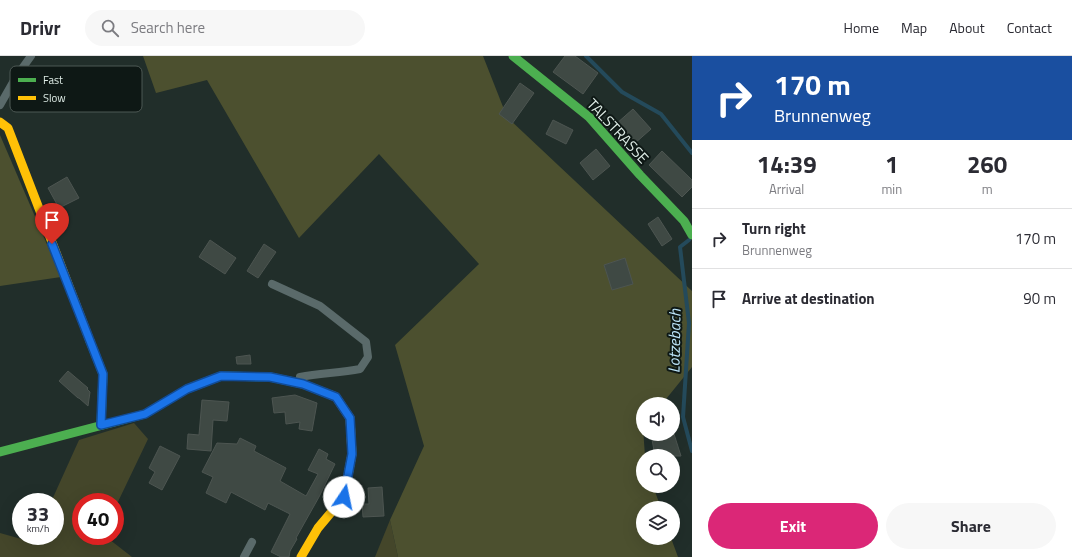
<!DOCTYPE html>
<html lang="en">
<head>
<meta charset="utf-8">
<style>
	body { margin:0; font-family:"Titillium Web",sans-serif; background:#f7f7f7; color:#2b2b33; height:100vh; display:flex; flex-direction:column; font-size:15px; white-space:nowrap }
	* { box-sizing:border-box; margin:0 }
	p { font-size:13px; color:#7c7c81 }
	.icon { flex:none; width:22px; height:22px; fill:none; stroke:currentColor; stroke-width:2; stroke-linecap:round; stroke-linejoin:round }
	.map { position:relative; flex:1; overflow:hidden }
	.sheet { display:flex; flex-direction:column; background:#fff; width:380px }
	.sheet>* { flex:none }
	.hud { background:#1a4fa0; color:#fff; overflow:hidden }
	.controls { position:absolute; left:636px; top:341px; display:grid; gap:8px }
	.controls a { display:grid; place-items:center; width:44px; height:44px; border-radius:50%; background:#fff; box-shadow:0 4px 16px #0002; font-size:20px }
	.speed { position:absolute; left:12px; top:437px; display:flex; gap:8px; font-size:20px; font-weight:700; text-align:center }
	.speed>* { display:grid; place-content:center; width:52px; height:52px; border-radius:50%; background:#fff; box-shadow:0 4px 16px #0002; line-height:1 }
	.speed small { font-size:10px; font-weight:400 }
	.speed .limit { border:6px solid #d22; background:#fff; color:#111 }
	.pin { position:absolute; display:grid; place-items:center; width:34px; height:34px; color:#fff; margin:-41px -17px; border-radius:50% 50% 50% 0; rotate:-45deg; box-shadow:0 0 4px #0007 }
	.pin .icon { rotate:45deg }
	.me { position:absolute; width:44px; margin:-22px; rotate:11deg; stroke-linejoin:round; filter:drop-shadow(0 0 3px #0008) }
	.turn { display:flex; align-items:center; gap:14px; height:84px; padding:0 16px; font-size:18px }
	.turn .icon { width:52px; height:52px; stroke-width:2.5 }
	.turn b { display:block; font-size:28px; line-height:34px }
	.eta { display:flex; justify-content:space-evenly; align-items:center; height:68px; text-align:center }
	.eta b { font-size:24px; font-weight:700; line-height:28px }
	.action { display:flex; gap:8px; margin-top:auto; padding:8px 16px }
	.action a { flex:1; height:46px; border-radius:24px; background:#db2777; color:#fff; font-size:16px; font-weight:700; line-height:46px; text-align:center }
	.action a+a { background:#f7f7f7; color:#2b2b33 }
	ul { padding:0; list-style:none }
	li { display:flex; align-items:center; gap:12px; height:60px; padding:0 16px; border-top:1px solid #e1e1e2 }
	li div { flex:1 }
	li b { display:block; font-size:15px }
	li em { font-style:normal }
	header { display:flex; align-items:center; gap:24px; box-sizing:border-box; height:56px; padding:0 20px; background:#fff; border-bottom:1px solid #e1e1e2 }
	header strong { font-size:19px }
	nav { display:flex; gap:22px; margin-inline-start:auto; font-size:14px }
	.search { width:280px; height:36px; background:#f7f7f7; display:flex; align-items:center; gap:10px; box-sizing:border-box; padding:0 14px; border-radius:22px; color:#7c7c81; font-size:15px }
	main { display:flex; flex:1; min-height:0 }
	.map>svg:first-child { display:block }
</style>
</head>
<body>
<header>
<strong>Drivr</strong>
<div class="search"><svg class="icon" aria-label="search" viewBox="0 0 24 24"><circle cx="10" cy="10" r="6"/><path d="M15 15l6 6"/></svg>Search here</div>
<nav><a>Home</a><a>Map</a><a>About</a><a>Contact</a></nav>
</header>
<main>
<div class="map">
<svg width="692" height="501" viewBox="0 0 692 501">
	<rect width="100%" height="100%" fill="#212e2a"/>
	<g fill="#44462a">
		<polygon points="134,367 148,383 115,452 115,446 81,446 81,480 105,480 132,501 0,501 0,477 32,486 35,480 55,480 55,446 51,446 79,384"/>
		<polygon points="390,464 398,501 375,501"/>
	</g>
	<g fill="#4c502f">
		<polygon points="143,0 483,0 507,61 692,235 692,311 662,348 643,348 643,372 645,400 643,400 643,430 653,430 661,452 643,452 643,482 671,482 678,501 398,501 390,464 424,390 395,289 479,208 379,98 299,182 207,24 156,37"/>
		<polygon points="0,79 61,221 0,230"/>
	</g>
	<g fill="none" stroke-linecap="round" stroke-linejoin="round">
		<g stroke="#244a5b" stroke-width="4">
			<polyline points="586,0 622,36 661,58 692,97"/>
			<polyline points="689,184 680,191 689,267 683,361 692,395"/>
		</g>
	</g>
	<g fill="#3f4944" stroke="#4d5551">
		<polygon points="565,0 575,0 598,17 583,38 553,16"/>
		<polygon points="520,27 534,37 512,68 499,58"/>
		<polygon points="633,53 651,73 634,88 616,68"/>
		<polygon points="553,64 573,74 566,88 546,78"/>
		<polygon points="596,93 610,110 593,124 580,107"/>
		<polygon points="662,95 692,124 692,131 682,141 649,109"/>
		<polygon points="67,121 79,142 59,152 48,132"/>
		<polygon points="658,161 672,183 662,190 648,168"/>
		<polygon points="210,184 236,202 225,218 199,201"/>
		<polygon points="264,188 276,196 258,222 247,215"/>
		<polygon points="625,202 633,228 612,234 604,209"/>
		<polygon points="250,299 251,308 237,308 236,301"/>
		<polygon points="68,315 88,332 87,333 90,336 88,350 79,342 78,342 59,325"/>
		<polygon points="295,339 317,347 312,375 299,373 300,366 286,368 285,356 274,357 272,342"/>
		<polygon points="202,344 229,346 227,365 213,364 211,395 187,393 188,378 199,379"/>
		<polygon points="651,378 674,378 681,400 655,400"/>
		<polygon points="240,382 256,390 254,395 286,412 280,425 306,440 318,418 308,414 319,393 328,398 326,403 335,408 319,441 296,482 297,483 290,495 289,501 281,501 271,496 290,458 268,447 265,454 231,436 226,447 206,437 213,421 202,416 217,387 237,388"/>
		<polygon points="160,390 180,400 162,434 149,427 155,416 149,412"/>
		<polygon points="382,431 384,460 363,461 362,448 369,448 368,432"/>
	</g>
	<g fill="none" stroke-linecap="round" stroke-linejoin="round">
		<g stroke="#5a6a6a" stroke-width="8">
			<polyline points="0,49 16,21 31,0"/>
			<path d="M272 228 320 250 366 286 368 301 360 313C340 317 320 317 300 321"/>
			<polyline points="244,501 252,486"/>
		</g>
		<g stroke="#4caf50" stroke-width="9">
			<polyline points="513,0 589,61 640,119 684,165 692,179"/>
			<polyline points="90,285 103,318 101,369"/>
			<polyline points="0,396 145,358 187,333 221,320 270,321 303,328 331,339"/>
		</g>
		<g stroke="#ffc107" stroke-width="9">
			<polyline points="0,66 8,72 90,285"/>
			<polyline points="301,501 318,472 344,441 352,398 350,362 336,341 331,339"/>
		</g>
	</g>
	<g fill="none" stroke-linecap="round" stroke-linejoin="round">
		<defs>
			<polyline id="route" points="52,188 103,318 101,369 145,358 187,333 221,320 270,321 303,328 336,341 350,362 352,398 344,441"/>
		</defs>
		<use href="#route" stroke="#114b97" stroke-width="10"/>
		<use href="#route" stroke="#1a73e8" stroke-width="7"/>
	</g>
	<g text-anchor="middle" dominant-baseline="central" stroke-width="4" stroke-linejoin="round" paint-order="stroke">
		<g font-size="15" fill="#dfede7" stroke="#0e1815">
			<text transform="translate(618 75) rotate(47)">TALSTRASSE</text>
		</g>
		<g font-size="16" font-style="italic" fill="#bde5fa" stroke="#0e1815">
			<text transform="translate(674 285) rotate(-89)">Lotzebach</text>
		</g>
	</g>
	<rect x="10" y="10" width="132" height="46" rx="6" fill="#0e1815" stroke="#4d5854" stroke-width="1"/>
	<rect x="18" y="22" width="18" height="4" fill="#4caf50"/>
	<rect x="18" y="40" width="18" height="4" fill="#ffc107"/>
	<g font-size="11" fill="#dfede7">
		<text x="43" y="28">Fast</text>
		<text x="43" y="46">Slow</text>
	</g>
</svg>
<div class="controls">
<a><svg class="icon" aria-label="sound" viewBox="0 0 24 24"><path d="M4 9h4l5-4v14l-5-4H4zM17 9q2 3 0 6"/></svg></a>
<a><svg class="icon" aria-label="search" viewBox="0 0 24 24"><circle cx="10" cy="10" r="6"/><path d="M15 15l6 6"/></svg></a>
<a><svg class="icon" aria-label="layers" viewBox="0 0 24 24"><path d="M12 4l9 5-9 5-9-5zM3 14l9 5 9-5"/></svg></a>
</div>
<div class="speed"><div>33<small>km/h</small></div><div class="limit">40</div></div>
<div class="pin" style="left:52px;top:188px;background:#d93025"><svg class="icon" aria-label="arrive" viewBox="0 0 24 24"><path d="M6 21V4h12l-3 4 3 4H6"/></svg></div>
<svg class="me" style="left:344px;top:441px" viewBox="-20 -20 40 40"><circle r="19" fill="#fff"/><path d="M0-13L10 11 0 6-10 11z" fill="#1a73e8"/></svg>
</div>
<section class="sheet">
<div class="hud">
<div class="turn"><svg class="icon" aria-label="right" viewBox="0 0 24 24"><path d="M7 20v-9h11M14 6l5 5-5 5"/></svg><div><b>170 m</b>Brunnenweg</div></div>
</div>
<div class="eta">
<div><b>14:39</b><p>Arrival</p></div>
<div><b>1</b><p>min</p></div>
<div><b>260</b><p>m</p></div>
</div>
<ul>
<li><svg class="icon" aria-label="right" viewBox="0 0 24 24"><path d="M7 20v-9h11M14 6l5 5-5 5"/></svg><div><b>Turn right</b><p>Brunnenweg</p></div><em>170 m</em></li>
<li><svg class="icon" aria-label="arrive" viewBox="0 0 24 24"><path d="M6 21V4h12l-3 4 3 4H6"/></svg><div><b>Arrive at destination</b></div><em>90 m</em></li>
</ul>
<div class="action"><a>Exit</a><a>Share</a></div>
</section>
</main>
</body>
</html>
